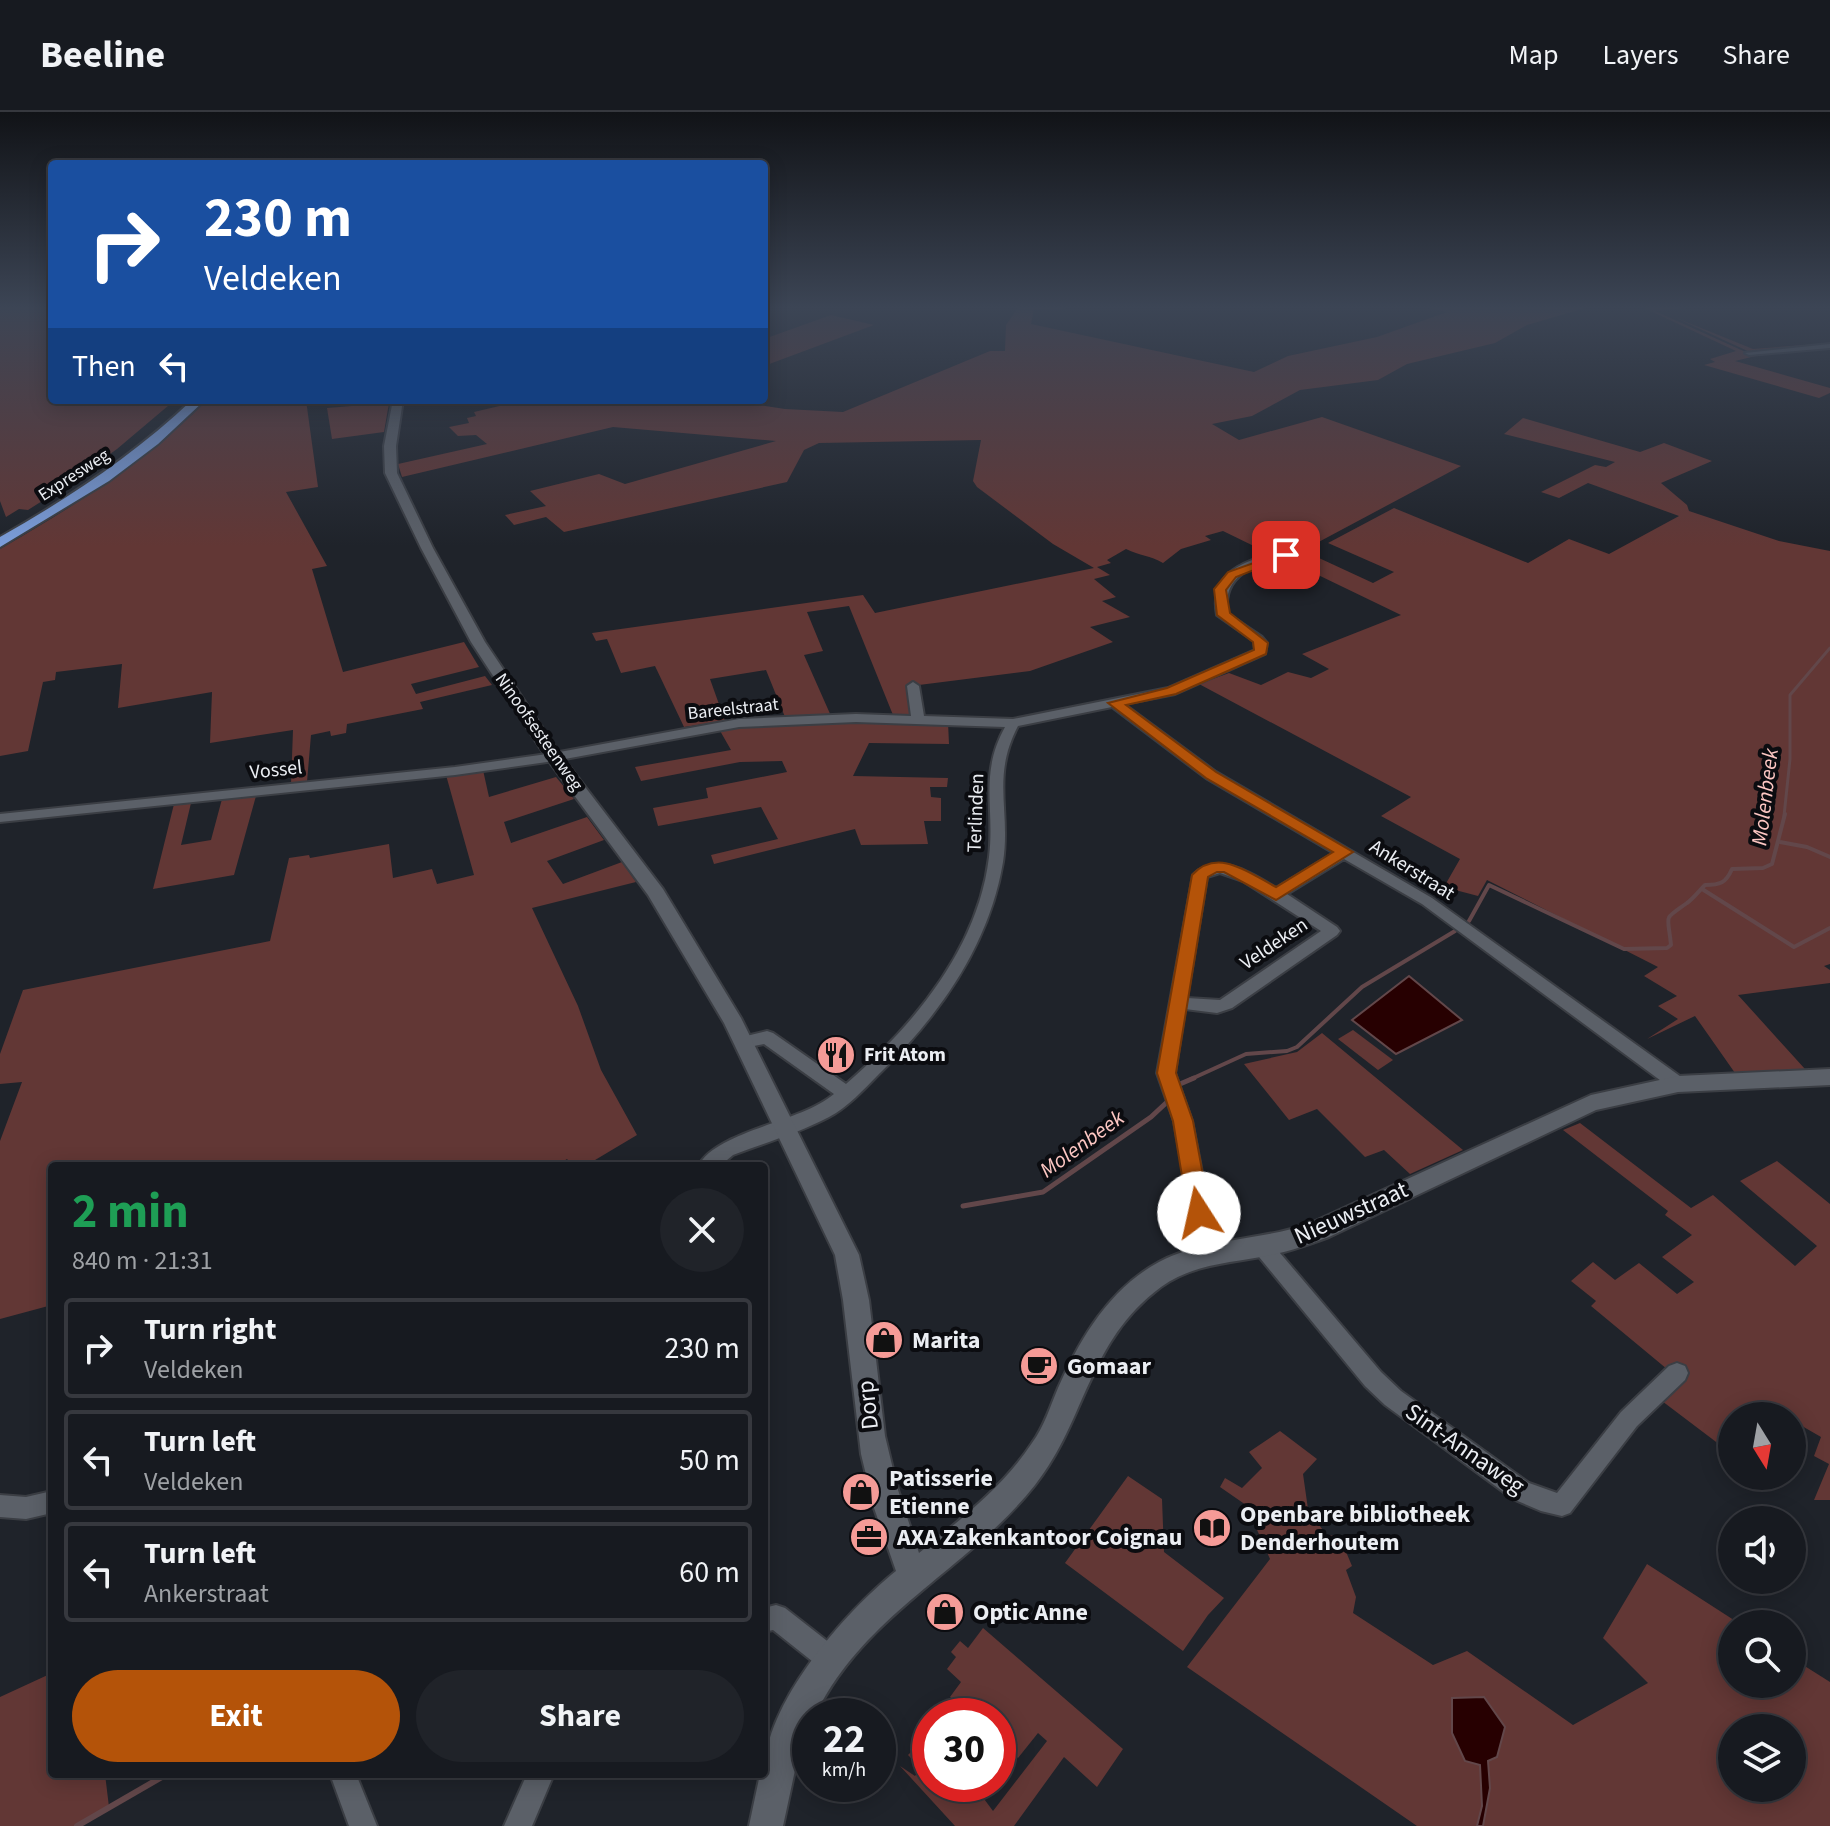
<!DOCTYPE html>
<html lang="en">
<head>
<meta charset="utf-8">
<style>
	body { margin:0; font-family:"Source Sans 3",sans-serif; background:#202329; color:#f1f3f6; height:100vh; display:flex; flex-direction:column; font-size:30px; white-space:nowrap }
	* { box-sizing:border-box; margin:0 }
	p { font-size:26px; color:#9ea1a5 }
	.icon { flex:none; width:44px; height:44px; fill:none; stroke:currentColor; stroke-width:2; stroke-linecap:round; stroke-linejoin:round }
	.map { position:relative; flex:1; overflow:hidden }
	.drawer { position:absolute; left:48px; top:1050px; width:720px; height:616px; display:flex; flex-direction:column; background:#171a20; border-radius:8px; box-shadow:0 4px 20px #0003,0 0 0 2px #36383e }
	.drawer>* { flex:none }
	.banner { position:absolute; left:48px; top:48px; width:720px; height:244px; border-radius:8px; box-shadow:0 4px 20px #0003,0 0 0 2px #36383e; background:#1a4fa0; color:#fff; overflow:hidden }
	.needle { width:52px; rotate:169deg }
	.buttons { position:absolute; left:1718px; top:1290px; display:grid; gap:16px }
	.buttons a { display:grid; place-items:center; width:88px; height:88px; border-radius:50%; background:#171a20; box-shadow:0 4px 20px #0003,0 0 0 2px #36383e; font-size:40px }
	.speed { position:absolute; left:792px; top:1586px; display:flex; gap:16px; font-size:40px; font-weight:700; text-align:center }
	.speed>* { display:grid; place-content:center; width:104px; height:104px; border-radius:50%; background:#171a20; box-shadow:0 4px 20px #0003,0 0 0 2px #36383e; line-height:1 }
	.speed small { font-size:20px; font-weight:400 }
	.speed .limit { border:12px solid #d22; background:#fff; color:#111 }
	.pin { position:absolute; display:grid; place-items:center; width:68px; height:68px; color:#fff; margin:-34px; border-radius:16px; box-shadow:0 4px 12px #0006 }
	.me { position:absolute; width:88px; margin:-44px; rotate:350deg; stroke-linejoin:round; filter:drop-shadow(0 0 6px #0008) }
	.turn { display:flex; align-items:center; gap:28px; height:168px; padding:0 24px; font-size:36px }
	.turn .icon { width:104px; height:104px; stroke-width:2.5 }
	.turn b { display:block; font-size:56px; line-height:68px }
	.then { display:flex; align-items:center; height:76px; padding:0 24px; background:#0003; gap:16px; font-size:30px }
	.round { display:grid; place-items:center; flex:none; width:84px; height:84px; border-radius:42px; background:#202329 }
	.overview { display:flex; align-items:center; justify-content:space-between; height:136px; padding:0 24px }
	h1 { font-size:48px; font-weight:700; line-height:60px; color:#1e9e55 }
	.button { display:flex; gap:16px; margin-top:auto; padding:16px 24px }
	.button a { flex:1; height:92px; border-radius:48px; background:#b45309; color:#fff; font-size:32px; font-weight:700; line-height:92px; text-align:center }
	.button a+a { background:#202329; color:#f1f3f6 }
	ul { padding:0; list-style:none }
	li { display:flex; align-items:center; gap:24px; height:100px; margin:0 16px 12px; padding:0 8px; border:4px solid #36383e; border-radius:8px }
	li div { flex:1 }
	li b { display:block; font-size:30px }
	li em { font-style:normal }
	header { display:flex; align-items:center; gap:48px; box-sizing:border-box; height:112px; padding:0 40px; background:#171a20; border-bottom:2px solid #36383e }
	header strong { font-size:38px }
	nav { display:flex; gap:44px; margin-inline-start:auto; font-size:28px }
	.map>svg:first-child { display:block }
</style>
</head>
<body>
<header>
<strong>Beeline</strong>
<nav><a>Map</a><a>Layers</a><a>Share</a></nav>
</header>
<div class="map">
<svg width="1830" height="1714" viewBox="0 0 1830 1714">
	<rect width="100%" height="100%" fill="#1f232a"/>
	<g fill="#623735" fill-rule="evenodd">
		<polygon points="0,194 52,194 52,288 175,288 117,337 61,377 28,398 19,397 6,405 0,389"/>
		<path d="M1019 194H1069L1061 198 1034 197 1031 212 1254 260 1288 244 1377 225 1447 200 1420 194H1592L1527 213 1495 231 1407 252 1378 268 1300 278 1252 304 1212 312 1239 328 1322 305 1461 354 1313 433 1309 432 1279 440 1269 435 1262 438 1223 419 1205 424 1211 428 1181 437 1163 451C1150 443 1140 444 1126 437L1107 448 1111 451 1097 455 1110 463 1094 467 1116 485 1102 489 1130 505 1090 515 1113 530 1030 559 911 574 914 603H893L849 494 807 500 823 539 804 543 831 604 785 605 766 558 710 567 725 609 684 615 655 554 621 561 607 527 596 529 592 521 863 483 875 501 1094 456 1053 432 977 375 973 369 981 328 819 331 804 338 787 370 564 420 546 405 514 413 505 403 546 394 530 379 599 362 625 372 776 329 613 315 402 365 398 352 487 332 476 323 458 324 449 315 469 311 467 306 476 304 474 300 525 288H727L785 297 843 300 990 239H1005L1006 213Z"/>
		<polygon points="1640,194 1662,196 1707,194 1655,199 1750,242 1752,241 1674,205 1753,237 1830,231 1830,235 1772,240 1735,249 1830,276 1830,281 1819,286 1704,253 1715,250 1710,247 1736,239"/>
		<polygon points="831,203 874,213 764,254 764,227"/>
		<path d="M207 288H306L318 375 286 380 327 454 312 457 343 560 464 530 479 555 411 572 416 582 485 564 492 573 420 590 423 597 347 612 346 621 331 624 330 619 311 623 307 670 291 672 293 618 210 631 212 580 118 596 122 552 56 560 55 568 43 570 28 639 0 644V437C74 394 147 349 207 288Z"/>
		<polygon points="389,291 384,320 332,327 327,296"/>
		<polygon points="1523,306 1640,340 1664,331 1712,349 1661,371 1687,393 1689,399 1779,429 1830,439 1830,852 1824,854 1830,858 1830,871 1738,883 1805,957 1735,961 1695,904 1647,927 1678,907 1658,894 1677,884 1644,864 1658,855 1487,768 1478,784 1444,775 1460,747 1381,704 1411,685 1199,572 1229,561 1261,573 1288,560 1311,566 1329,557 1302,542 1401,503 1285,447 1306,440 1373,471 1394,460 1328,431 1394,396 1528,451 1569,427 1609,442 1679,404 1588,371 1559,386 1541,380 1595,353 1606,355 1615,350 1504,322"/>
		<polygon points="816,610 948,610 949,632 869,631 853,664 948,666 947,675 930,675 931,685 941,686 941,709 924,709 928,732 861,733 855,717 714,752 711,743 778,727 761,695 658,714 653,696 708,686 706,676 787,660 782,649 740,650 641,669 635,655 731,638 719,617"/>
		<polygon points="483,658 489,685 556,665 574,687 504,710 511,731 587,705 604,728 547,749 563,772 622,750 636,770 532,796 578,894 601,958 637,1023 585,1054 573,1054 567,1047 556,1054 52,1054 52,1193 0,1207 0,1029 22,970 0,972 0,942 23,878 270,829 289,746 309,743 310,746 389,732 393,766 432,757 437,772 474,763 446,663"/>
		<polygon points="256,684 234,763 153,777 174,692 191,691 181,733 211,728 222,687"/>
		<polygon points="1353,918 1393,948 1378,958 1338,927"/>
		<polygon points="1322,921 1463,1038 1410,1062 1384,1038 1365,1045 1317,997 1289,1008 1244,952 1297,940"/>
		<polygon points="1580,1011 1691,1096 1713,1083 1795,1154 1817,1134 1740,1069 1777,1049 1830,1092 1830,1388 1814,1388 1829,1352 1814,1344 1821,1325 1795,1310 1792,1315 1792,1304 1732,1304 1732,1342 1658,1286 1679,1267 1591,1194 1596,1189 1571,1169 1593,1150 1615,1168 1639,1151 1677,1182 1694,1170 1662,1145 1692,1123 1665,1103 1668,1099 1563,1018"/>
		<path d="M1280 1319 1317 1347 1303 1362 1308 1397 1327 1424 1339 1423 1352 1454 1346 1458 1356 1485 1353 1501 1433 1553 1467 1539 1573 1613 1648 1571 1603 1526 1647 1452 1740 1512H1732V1572H1792V1546L1830 1570V1714H1417L1187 1555 1270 1447 1246 1393 1220 1375 1225 1366 1242 1376 1262 1356 1249 1340ZM1732 1616H1792V1676H1732Z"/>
		<polygon points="1128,1364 1162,1387 1164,1440 1224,1486 1208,1503 1183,1539 1065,1451"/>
		<polygon points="983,1516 1123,1637 1097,1675 1064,1645 1014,1714 955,1714 900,1654 915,1664 921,1656 908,1643 912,1639 930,1656 930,1672 973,1672 993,1699 1047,1629 1038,1621 1018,1646 998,1629 998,1604 971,1604 950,1585 961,1570 947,1557 956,1545 951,1540 960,1529 968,1536"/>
		<polygon points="52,1561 52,1662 105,1662 109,1695 75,1714 0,1714 0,1585"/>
	</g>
	<g fill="#270001" stroke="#62474a" stroke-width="2">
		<polygon points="1409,864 1462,908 1396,942 1352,908"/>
		<polygon points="1484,1585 1505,1615 1497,1645 1488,1649 1490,1676 1483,1714 1477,1714 1482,1694 1480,1653 1465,1649 1452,1621 1452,1586"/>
	</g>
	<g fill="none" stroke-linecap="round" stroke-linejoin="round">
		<polyline stroke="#62474a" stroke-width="3" points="1784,704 1790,647 1790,583 1830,536"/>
		<g stroke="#62474a" stroke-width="4">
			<polyline points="1780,730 1807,735 1830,745"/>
			<polyline points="1702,777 1794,835 1830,816"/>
			<path d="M1469 809 1489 773 1624 837 1667 836 1671 833C1668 801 1662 809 1687 791 1693 787 1699 779 1705 773 1720 773 1726 771 1732 757L1763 756 1772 752 1785 702"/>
			<polyline points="1189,968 1246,942 1287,939 1297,935 1362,875 1455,819"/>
		</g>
		<g stroke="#62474a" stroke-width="5">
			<polyline points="1180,972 1194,966"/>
			<polyline points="963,1094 1043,1080 1151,1005 1166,991"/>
		</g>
		<polyline stroke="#62474a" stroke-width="6" points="77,1714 167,1662"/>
		<defs>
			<g id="minor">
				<polygon points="1830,232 1830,236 1749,243 1745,241"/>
				<path d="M1313 433 1318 436 1317 438C1281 447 1218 451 1228 502L1262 525 1267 531 1265 542 1175 582 1124 592 1216 660 1432 786 1684 967 1687 972 1684 977H1672L1422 792 1344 747 1287 782 1337 815 1340 819 1337 823 1232 896 1217 901 1185 897 1175 961 1192 1009 1218 1143 1215 1149 1208 1151 1201 1149 1198 1143 1174 1009 1157 961 1193 763C1218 739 1252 761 1276 776L1334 741 1206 666 1112 595 1018 614C991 665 1011 699 1003 750 989 834 939 904 879 962 864 977 848 995 829 1005 799 1021 764 1031 733 1043L720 1054H698C718 1018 800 1011 834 982L764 932 744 936 738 934 736 930 738 926 767 919 773 921 846 972C913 914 978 837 989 745 995 696 979 662 1005 615L856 610 739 615 554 649 455 663 0 710V702L455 655 554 641 739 607 856 602 911 604 907 574 913 570 919 574 924 604 1013 607 1168 576 1255 538 1254 529 1217 503C1206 447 1273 443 1313 433ZM1220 761 1243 769 1321 819 1220 888 1187 886 1207 765Z"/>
				<polygon points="1262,1126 1269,1128 1381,1260 1401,1279 1529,1371 1557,1381 1621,1300 1669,1254 1677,1251 1685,1254 1688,1261 1685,1268 1637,1314 1570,1401 1562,1404 1541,1399 1513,1387 1385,1293 1365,1274 1255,1140 1252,1134 1255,1128"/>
				<polygon points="52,1379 52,1401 26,1407 0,1405 0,1383 26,1385"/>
				<polygon points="776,1493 785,1496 840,1539 844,1548 840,1557 831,1561 822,1557 773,1518 764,1520 764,1496"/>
				<polygon points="330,1662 356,1662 377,1714 349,1714"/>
				<polygon points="527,1662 554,1662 532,1714 504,1714"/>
			</g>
			<path id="tertiary" d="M393 288H403L396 334 397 361 433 436 485 530 560 642 663 777 741 906 859 1143 869 1188 885 1324 898 1378 919 1441C960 1408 1003 1375 1032 1331 1044 1315 1050 1295 1058 1276 1080 1227 1109 1177 1159 1150 1206 1125 1262 1129 1311 1111L1591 983 1678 964 1830 957V973L1678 980 1596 998 1329 1125C1310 1132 1291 1139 1271 1143 1233 1151 1194 1151 1161 1175 1087 1230 1087 1307 1035 1373 968 1458 863 1502 815 1604H810V1614L797 1649 783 1714H749L760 1662H764C764 1592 844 1501 896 1459L874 1396 861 1342 843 1188 835 1143 724 911 648 783 548 648 471 530 421 436 385 361 384 334Z"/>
			<path id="trunk" d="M192 288H205L158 332 109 369 0 435V425C69 386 134 343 192 288Z"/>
		</defs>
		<use href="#minor" stroke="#3b3e44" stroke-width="4"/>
		<use href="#tertiary" stroke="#3b3e44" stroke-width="4"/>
		<use href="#trunk" stroke="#3b3e44" stroke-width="4"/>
		<use href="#minor" fill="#5b6068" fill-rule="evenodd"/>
		<use href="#tertiary" fill="#5b6068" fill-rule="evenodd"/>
		<use href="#trunk" fill="#7b9dda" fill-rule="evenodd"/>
	</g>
	<linearGradient id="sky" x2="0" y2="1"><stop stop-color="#111317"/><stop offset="0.45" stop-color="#3c4555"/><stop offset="1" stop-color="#3c4555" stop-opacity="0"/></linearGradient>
	<rect width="1830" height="434" fill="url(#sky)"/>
	<path fill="#b45309" stroke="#753606" stroke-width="2" d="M1282 441 1292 443 1236 465 1226 478 1230 501 1268 531 1266 542 1176 582 1126 593 1216 660 1353 740 1276 788 1224 760H1217L1208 765 1176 961 1193 1009 1210 1101 1207 1107 1199 1110 1192 1107 1188 1101 1173 1009 1157 961 1192 763C1218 735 1249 761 1276 775L1333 740 1206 666 1108 591 1167 576 1254 538 1253 530 1217 503 1214 477 1228 460Z"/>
	<defs>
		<symbol id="restaurant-disc" viewBox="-11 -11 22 22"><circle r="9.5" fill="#f59b97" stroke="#0b0c10"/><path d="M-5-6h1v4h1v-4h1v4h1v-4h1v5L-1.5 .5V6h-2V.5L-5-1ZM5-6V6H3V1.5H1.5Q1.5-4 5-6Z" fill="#111"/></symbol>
		<symbol id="shop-disc" viewBox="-11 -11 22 22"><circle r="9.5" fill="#f59b97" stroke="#0b0c10"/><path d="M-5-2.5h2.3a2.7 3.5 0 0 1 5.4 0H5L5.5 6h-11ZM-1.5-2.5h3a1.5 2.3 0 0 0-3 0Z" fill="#111"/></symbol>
		<symbol id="cafe-disc" viewBox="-11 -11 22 22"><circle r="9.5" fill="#f59b97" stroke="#0b0c10"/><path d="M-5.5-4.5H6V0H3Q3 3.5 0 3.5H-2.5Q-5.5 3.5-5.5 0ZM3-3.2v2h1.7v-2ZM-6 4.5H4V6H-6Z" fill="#111"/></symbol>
		<symbol id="library-disc" viewBox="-11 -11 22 22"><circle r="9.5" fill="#f59b97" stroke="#0b0c10"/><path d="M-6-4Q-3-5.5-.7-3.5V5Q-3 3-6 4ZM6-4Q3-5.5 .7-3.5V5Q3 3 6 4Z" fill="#111"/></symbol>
		<symbol id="office-disc" viewBox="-11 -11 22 22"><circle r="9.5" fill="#f59b97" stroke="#0b0c10"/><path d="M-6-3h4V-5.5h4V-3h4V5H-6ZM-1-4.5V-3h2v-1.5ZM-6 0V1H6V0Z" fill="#111"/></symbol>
	</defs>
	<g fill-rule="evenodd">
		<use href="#restaurant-disc" x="814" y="921" width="44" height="44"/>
		<use href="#shop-disc" x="862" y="1206" width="44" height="44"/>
		<use href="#cafe-disc" x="1017" y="1232" width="44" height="44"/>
		<use href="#shop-disc" x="839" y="1358" width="44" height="44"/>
		<use href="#library-disc" x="1190" y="1394" width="44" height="44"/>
		<use href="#office-disc" x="847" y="1403" width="44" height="44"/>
		<use href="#shop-disc" x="923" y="1478" width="44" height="44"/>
	</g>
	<g text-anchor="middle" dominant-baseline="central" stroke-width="8" stroke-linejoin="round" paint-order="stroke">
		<g font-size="18" fill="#ebeef3" stroke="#0b0c10">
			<text transform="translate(74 363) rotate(-33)">Expresweg</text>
			<text transform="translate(733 597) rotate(-6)">Bareelstraat</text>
			<text transform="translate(539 620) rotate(55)">Ninoofsesteenweg</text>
		</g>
		<g font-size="20" fill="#ebeef3" stroke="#0b0c10">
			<text transform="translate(276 658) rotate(-6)">Vossel</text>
			<text transform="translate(976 701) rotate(-88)">Terlinden</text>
			<text transform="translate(1412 758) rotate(32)">Ankerstraat</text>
			<text transform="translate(1274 832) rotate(-34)">Veldeken</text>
		</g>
		<g font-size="20" font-weight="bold" fill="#ebeef3" stroke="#0b0c10" text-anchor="start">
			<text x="864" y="943">Frit Atom</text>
		</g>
		<g font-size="22" font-style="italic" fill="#fdc7c3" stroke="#0b0c10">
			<text transform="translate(1765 685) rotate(-83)">Molenbeek</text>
			<text transform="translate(1082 1032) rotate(-36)">Molenbeek</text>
		</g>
		<g font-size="24" fill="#ebeef3" stroke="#0b0c10">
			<text transform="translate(1351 1101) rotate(-24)">Nieuwstraat</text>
			<text transform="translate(868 1293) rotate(-96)">Dorp</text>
			<text transform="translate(1465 1337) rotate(35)">Sint-Annaweg</text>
		</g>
		<g font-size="24" font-weight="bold" fill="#ebeef3" stroke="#0b0c10" text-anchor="start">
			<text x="912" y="1228">Marita</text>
			<text x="1067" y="1254">Gomaar</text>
			<text x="889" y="1366">Patisserie<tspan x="889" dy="28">Etienne</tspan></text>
			<text x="1240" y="1402">Openbare bibliotheek<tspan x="1240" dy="28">Denderhoutem</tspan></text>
			<text x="897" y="1425">AXA Zakenkantoor Coignau</text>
			<text x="973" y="1500">Optic Anne</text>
		</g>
	</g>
</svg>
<div class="buttons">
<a><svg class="needle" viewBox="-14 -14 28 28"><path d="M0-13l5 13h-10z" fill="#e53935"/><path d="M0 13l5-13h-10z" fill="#9ea1a5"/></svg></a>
<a><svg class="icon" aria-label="sound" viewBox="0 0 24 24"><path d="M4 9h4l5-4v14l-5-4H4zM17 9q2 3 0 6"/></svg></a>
<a><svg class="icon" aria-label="search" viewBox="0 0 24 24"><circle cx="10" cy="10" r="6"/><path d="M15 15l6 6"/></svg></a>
<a><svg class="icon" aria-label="layers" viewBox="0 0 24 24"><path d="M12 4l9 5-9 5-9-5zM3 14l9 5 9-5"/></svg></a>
</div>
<div class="speed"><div>22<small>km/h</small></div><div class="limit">30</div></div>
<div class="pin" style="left:1286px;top:443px;background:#d93025"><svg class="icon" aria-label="arrive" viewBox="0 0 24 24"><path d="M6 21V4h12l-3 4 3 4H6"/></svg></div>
<svg class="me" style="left:1199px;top:1101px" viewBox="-20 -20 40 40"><circle r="19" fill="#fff"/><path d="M0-13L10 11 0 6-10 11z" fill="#b45309"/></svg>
<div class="banner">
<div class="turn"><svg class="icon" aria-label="right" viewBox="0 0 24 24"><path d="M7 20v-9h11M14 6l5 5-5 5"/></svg><div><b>230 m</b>Veldeken</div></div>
<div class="then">Then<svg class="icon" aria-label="left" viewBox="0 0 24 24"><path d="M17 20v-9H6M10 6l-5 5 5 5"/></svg></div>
</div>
<section class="drawer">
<div class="overview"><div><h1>2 min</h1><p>840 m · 21:31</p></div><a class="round"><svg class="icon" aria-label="close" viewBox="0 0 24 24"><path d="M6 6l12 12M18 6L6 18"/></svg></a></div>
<ul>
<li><svg class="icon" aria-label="right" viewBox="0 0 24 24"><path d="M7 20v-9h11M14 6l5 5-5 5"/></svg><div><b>Turn right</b><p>Veldeken</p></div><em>230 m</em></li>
<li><svg class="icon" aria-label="left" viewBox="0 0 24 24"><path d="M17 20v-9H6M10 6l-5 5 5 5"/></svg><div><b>Turn left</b><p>Veldeken</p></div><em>50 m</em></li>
<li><svg class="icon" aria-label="left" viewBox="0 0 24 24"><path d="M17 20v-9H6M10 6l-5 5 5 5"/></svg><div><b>Turn left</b><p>Ankerstraat</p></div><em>60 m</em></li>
</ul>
<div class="button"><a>Exit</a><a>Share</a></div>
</section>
</div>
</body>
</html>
